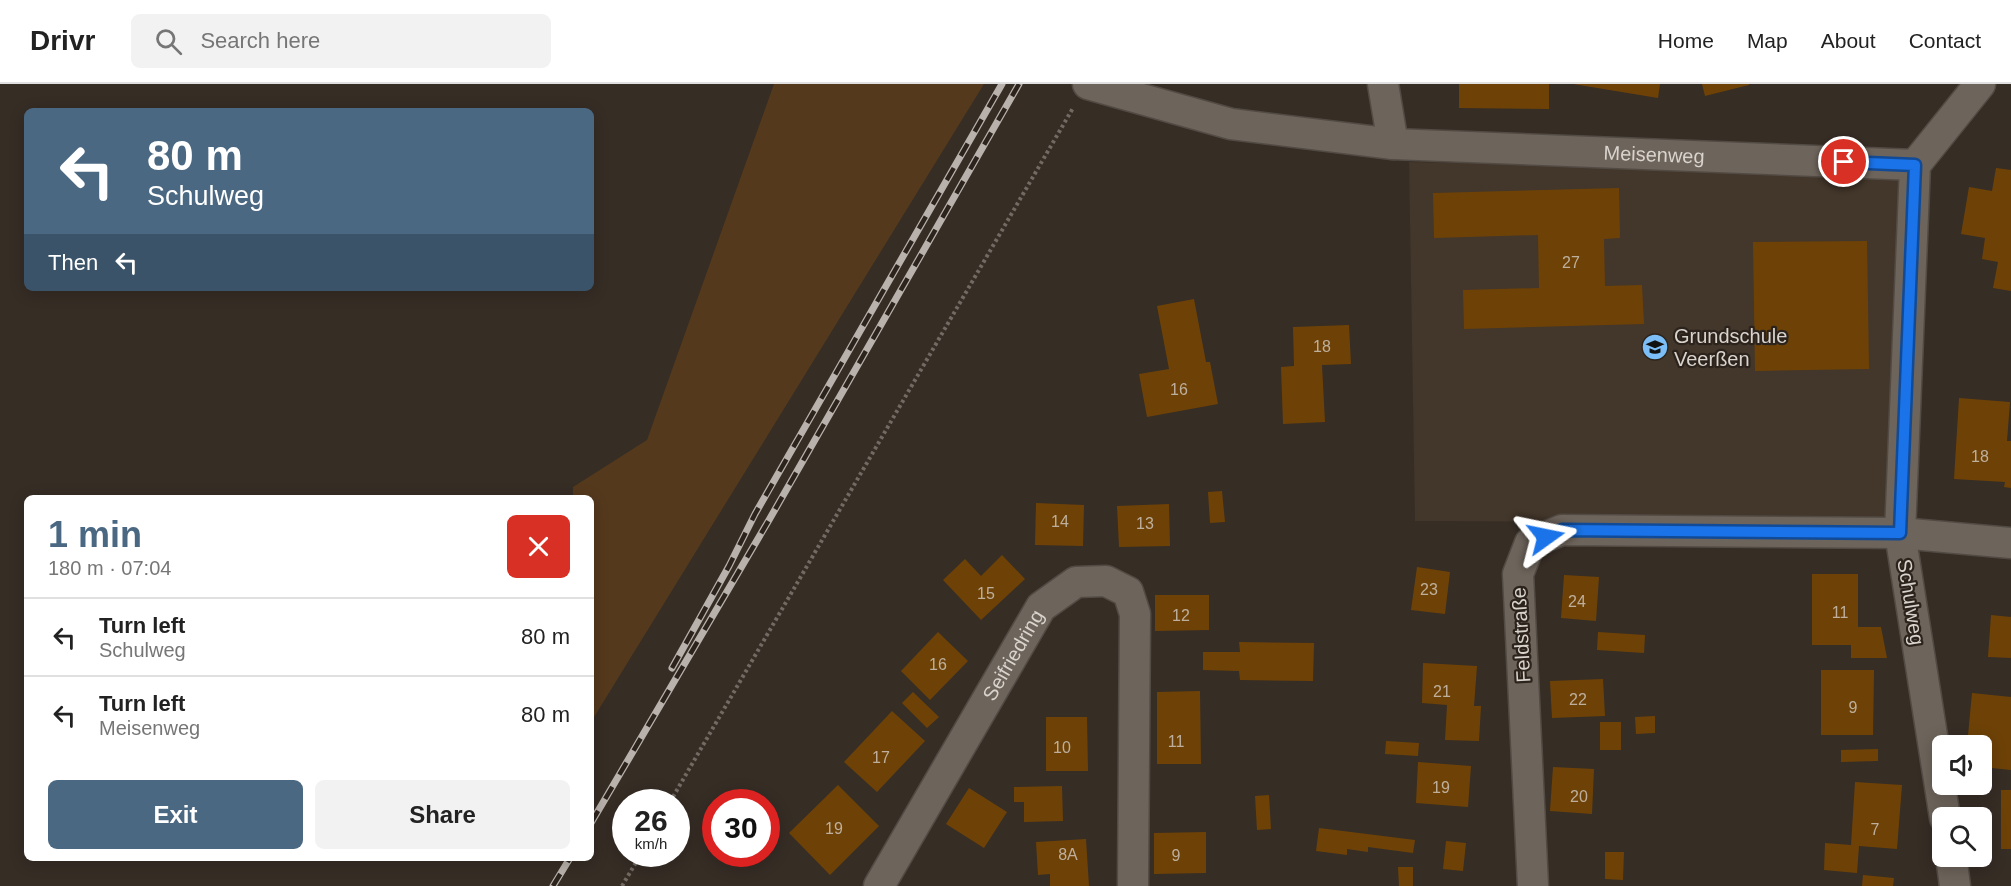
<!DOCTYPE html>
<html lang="en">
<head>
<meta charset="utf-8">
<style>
	body { margin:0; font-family:Arial,sans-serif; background:#f2f2f2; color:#222; height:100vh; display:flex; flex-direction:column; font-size:22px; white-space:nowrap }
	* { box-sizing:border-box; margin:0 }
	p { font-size:20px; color:#767676 }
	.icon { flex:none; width:33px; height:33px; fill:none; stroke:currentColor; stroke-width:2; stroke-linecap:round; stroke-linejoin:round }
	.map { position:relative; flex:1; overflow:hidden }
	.details { position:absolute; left:24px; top:411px; width:570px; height:366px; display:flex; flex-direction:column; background:#fff; border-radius:9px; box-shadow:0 3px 15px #0003 }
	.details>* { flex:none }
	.hud { position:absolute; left:24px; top:24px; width:570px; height:183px; border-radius:9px; box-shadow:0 3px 15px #0003; background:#4a6882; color:#fff; overflow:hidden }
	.controls { position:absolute; left:1932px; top:651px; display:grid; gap:12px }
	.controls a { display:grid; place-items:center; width:60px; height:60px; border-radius:9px; background:#fff; box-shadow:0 3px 15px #0003; font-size:30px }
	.speed { position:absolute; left:612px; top:705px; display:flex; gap:12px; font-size:30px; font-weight:700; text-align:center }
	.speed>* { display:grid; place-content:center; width:78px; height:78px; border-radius:50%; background:#fff; box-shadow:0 3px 15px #0003; line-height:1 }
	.speed small { font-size:15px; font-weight:400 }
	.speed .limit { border:9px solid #d22; background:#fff; color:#111 }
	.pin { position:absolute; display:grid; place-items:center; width:51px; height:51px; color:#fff; margin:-26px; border:3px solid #fff; border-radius:50%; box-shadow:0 2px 6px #0007 }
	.me { position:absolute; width:66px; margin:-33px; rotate:78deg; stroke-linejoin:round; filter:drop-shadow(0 0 4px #0008) }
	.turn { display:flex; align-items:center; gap:21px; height:126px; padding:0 24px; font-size:27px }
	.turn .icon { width:78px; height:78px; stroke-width:2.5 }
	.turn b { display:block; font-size:42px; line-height:51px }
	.then { display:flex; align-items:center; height:57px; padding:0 24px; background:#0003; gap:12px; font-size:22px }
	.round { display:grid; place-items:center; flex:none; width:63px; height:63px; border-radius:9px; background:#f2f2f2 }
	.head { display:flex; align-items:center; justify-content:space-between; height:102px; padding:0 24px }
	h1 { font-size:36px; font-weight:800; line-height:45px; color:#4a6882 }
	.primary-button { display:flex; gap:12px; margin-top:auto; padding:12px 24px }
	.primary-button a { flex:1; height:69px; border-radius:9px; background:#4a6882; color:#fff; font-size:24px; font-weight:800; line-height:69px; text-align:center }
	.primary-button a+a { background:#f2f2f2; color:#222 }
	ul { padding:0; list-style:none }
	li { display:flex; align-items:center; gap:18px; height:78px; padding:0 24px; border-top:2px solid #e0e0e0 }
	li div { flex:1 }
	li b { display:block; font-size:22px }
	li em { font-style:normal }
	header { display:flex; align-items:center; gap:36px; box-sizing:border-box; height:84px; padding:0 30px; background:#fff; border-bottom:2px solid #e0e0e0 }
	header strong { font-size:28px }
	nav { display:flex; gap:33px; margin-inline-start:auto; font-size:21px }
	.search { width:420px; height:54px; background:#f2f2f2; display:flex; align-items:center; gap:15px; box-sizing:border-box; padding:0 21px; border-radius:9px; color:#767676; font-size:22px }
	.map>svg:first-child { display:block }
</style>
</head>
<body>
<header>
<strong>Drivr</strong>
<div class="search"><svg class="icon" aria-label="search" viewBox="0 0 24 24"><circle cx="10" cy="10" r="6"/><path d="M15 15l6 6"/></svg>Search here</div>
<nav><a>Home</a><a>Map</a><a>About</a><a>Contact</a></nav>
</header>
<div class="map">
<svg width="2011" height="802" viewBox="0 0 2011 802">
	<rect width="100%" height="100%" fill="#362d25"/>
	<polygon fill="#43362a" points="1409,78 1903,88 1892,439 1415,437"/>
	<polygon fill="#54391d" points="774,0 984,0 591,638 591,414 573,414 573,403 647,356"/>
	<g fill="#6e4207">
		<polygon points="1459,0 1549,0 1549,25 1459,24"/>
		<polygon points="1573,0 1660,0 1658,14"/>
		<polygon points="1702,0 1749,0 1749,1 1705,12"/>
		<polygon points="1996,84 2011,86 2011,207 1993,204 1998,178 1982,175 1985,154 1961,150 1969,103 1992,107"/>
		<polygon points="1619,104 1620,154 1604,155 1605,202 1642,201 1644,240 1464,245 1463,206 1539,204 1538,151 1434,154 1433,109"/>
		<polygon points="1867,157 1869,285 1755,287 1753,158"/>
		<polygon points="1194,215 1206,278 1210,278 1218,320 1147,333 1139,290 1169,285 1157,222"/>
		<polygon points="1349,241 1351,280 1322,281 1325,338 1283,340 1281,283 1294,282 1293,243"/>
		<polygon points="1959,314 2010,318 2007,357 2011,357 2011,404 2004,403 2005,398 1954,395"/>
		<polygon points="1222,407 1225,438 1210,439 1208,408"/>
		<polygon points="1036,419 1084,421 1083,462 1035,461"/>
		<polygon points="1169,420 1170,462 1119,463 1117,422"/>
		<polygon points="1002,471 1025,495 981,536 943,496 965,475 981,492"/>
		<polygon points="1417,483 1450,488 1445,530 1411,526"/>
		<polygon points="1812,490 1858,490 1858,543 1881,543 1887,574 1851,574 1851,561 1812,561"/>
		<polygon points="1564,491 1599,493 1596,537 1561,534"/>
		<polygon points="1155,511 1209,511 1209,546 1155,547"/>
		<polygon points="1991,531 2011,533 2011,574 1988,573"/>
		<polygon points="938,548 968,577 930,616 901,587"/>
		<polygon points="1598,548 1645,551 1644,569 1597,566"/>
		<polygon points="1239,558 1314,559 1313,597 1240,596 1239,587 1203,586 1203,568 1240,568"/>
		<polygon points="1423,579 1477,582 1474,622 1481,622 1479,657 1445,656 1447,621 1422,619"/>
		<polygon points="1821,586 1874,586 1873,651 1821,651"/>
		<polygon points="1603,595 1605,632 1552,634 1550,597"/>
		<polygon points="1200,607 1201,680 1157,680 1157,608"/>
		<polygon points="913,608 939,633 927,644 902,619"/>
		<polygon points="1972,609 2011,613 2011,686 1982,683 1982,662 1967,662"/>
		<polygon points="892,627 925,657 877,708 844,678"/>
		<polygon points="1655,632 1655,649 1636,650 1635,633"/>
		<polygon points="1046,633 1087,633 1088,687 1046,687"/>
		<rect x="1600" y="638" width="21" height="28"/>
		<polygon points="1386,657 1419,659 1418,672 1385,670"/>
		<polygon points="1878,665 1878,677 1841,678 1841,666"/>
		<polygon points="1418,678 1471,682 1468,723 1416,719"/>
		<polygon points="1553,683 1594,685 1592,730 1550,727"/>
		<polygon points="1855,698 1902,701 1897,765 1859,762 1857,789 1824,786 1825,759 1851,761"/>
		<polygon points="838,701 879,742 830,791 789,749"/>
		<polygon points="1062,702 1063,737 1024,738 1024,718 1014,718 1014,703"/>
		<polygon points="969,704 1007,728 984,764 946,740"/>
		<rect x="2001" y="706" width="10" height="59"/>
		<polygon points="1269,711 1271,745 1257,746 1255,712"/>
		<polygon points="1319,744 1415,756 1413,769 1368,763 1368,768 1347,765 1347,771 1316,767"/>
		<polygon points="1206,748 1206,789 1154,790 1154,749"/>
		<polygon points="1086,755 1089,802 1050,802 1050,790 1038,791 1036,758"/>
		<polygon points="1446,757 1466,759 1463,787 1443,785"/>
		<polygon points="1605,768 1624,768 1623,796 1605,795"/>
		<polygon points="1398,783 1413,783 1413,802 1399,802"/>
		<polygon points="1863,791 1894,794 1893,802 1862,802"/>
	</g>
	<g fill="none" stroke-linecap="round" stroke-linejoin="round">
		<defs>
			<g id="minor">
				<path id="s1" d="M1088 0 1231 40 1393 60 1915 81"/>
				<polyline points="1383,0 1393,60"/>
				<polyline points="1945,734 1900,449 1915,81 1980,0"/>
				<polyline points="1951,772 1955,802"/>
				<path id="s2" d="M879 802 1041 523 1076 498 1106 497 1128 508 1135 530 1133 802"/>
				<polyline points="1533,802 1518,490 1530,459 1562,446 1900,449 2011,459"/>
			</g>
		</defs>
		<use href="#minor" stroke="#524b44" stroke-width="33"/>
		<g stroke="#726a63" stroke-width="4" stroke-dasharray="3 3" stroke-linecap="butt">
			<polyline points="670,718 1073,24"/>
			<polyline points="622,802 641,770"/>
		</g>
		<use href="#minor" stroke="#6d645b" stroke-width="30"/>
		<defs>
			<g id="rail">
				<polyline points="672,584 729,482 755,430 1002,0"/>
				<polyline points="591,739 769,436 1019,0"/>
				<polyline points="553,802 570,774"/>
			</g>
		</defs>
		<use href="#rail" stroke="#b8b1ac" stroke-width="7"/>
		<use href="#rail" stroke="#2c241c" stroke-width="4.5" stroke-dasharray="14" stroke-linecap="butt"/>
	</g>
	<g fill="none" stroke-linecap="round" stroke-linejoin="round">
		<defs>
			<polyline id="route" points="1546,453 1562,446 1900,449 1915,81 1844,78"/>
		</defs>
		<use href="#route" stroke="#114b97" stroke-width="15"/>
		<use href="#route" stroke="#1a73e8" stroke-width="10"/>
	</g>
	<defs>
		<symbol id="school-disc" viewBox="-11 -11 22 22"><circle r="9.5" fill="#7bbef8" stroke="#2c241c"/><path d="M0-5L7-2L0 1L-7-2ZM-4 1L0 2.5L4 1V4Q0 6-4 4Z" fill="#111"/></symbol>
	</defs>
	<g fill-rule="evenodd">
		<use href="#school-disc" x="1640" y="248" width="30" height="30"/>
	</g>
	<g text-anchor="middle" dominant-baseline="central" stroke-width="4.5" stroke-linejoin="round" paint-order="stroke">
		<g font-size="16" fill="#beaf9c">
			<text x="1571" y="178">27</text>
			<text x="1322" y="262">18</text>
			<text x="1179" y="305">16</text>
			<text x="1980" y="372">18</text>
			<text x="1060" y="437">14</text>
			<text x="1145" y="439">13</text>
			<text x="1429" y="505">23</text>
			<text x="986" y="509">15</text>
			<text x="1577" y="517">24</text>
			<text x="1840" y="528">11</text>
			<text x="1181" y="531">12</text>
			<text x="938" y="580">16</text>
			<text x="1442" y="607">21</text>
			<text x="1578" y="615">22</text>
			<text x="1853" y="623">9</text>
			<text x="1176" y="657">11</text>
			<text x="1062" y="663">10</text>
			<text x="881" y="673">17</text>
			<text x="1441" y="703">19</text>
			<text x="1579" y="712">20</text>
			<text x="834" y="744">19</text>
			<text x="1875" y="745">7</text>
			<text x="1068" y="770">8A</text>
			<text x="1176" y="771">9</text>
		</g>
		<g font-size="20" fill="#d9d3ce" stroke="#2c241c">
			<text stroke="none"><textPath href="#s1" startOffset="573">Meisenweg</textPath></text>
			<text transform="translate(1911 518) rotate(81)">Schulweg</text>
			<text transform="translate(1521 551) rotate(-93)">Feldstraße</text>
			<text stroke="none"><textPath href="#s2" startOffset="267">Seifriedring</textPath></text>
		</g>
		<g font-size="20" fill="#d9d3ce" stroke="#2c241c" text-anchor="start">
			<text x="1674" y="252">Grundschule<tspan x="1674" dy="23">Veerßen</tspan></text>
		</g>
	</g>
</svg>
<div class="controls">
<a><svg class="icon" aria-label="sound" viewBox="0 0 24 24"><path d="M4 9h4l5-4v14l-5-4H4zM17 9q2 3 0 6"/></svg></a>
<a><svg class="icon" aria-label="search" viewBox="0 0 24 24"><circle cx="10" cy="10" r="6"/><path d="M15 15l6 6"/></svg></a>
</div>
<div class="speed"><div>26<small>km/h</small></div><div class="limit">30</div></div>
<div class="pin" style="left:1844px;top:78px;background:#d93025"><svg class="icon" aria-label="arrive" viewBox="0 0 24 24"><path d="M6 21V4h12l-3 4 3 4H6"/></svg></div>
<svg class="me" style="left:1546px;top:453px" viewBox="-20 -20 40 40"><path d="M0-17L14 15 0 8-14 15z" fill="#1a73e8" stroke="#fff" stroke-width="4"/></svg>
<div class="hud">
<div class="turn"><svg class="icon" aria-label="left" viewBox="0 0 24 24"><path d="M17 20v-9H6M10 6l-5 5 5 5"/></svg><div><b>80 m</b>Schulweg</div></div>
<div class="then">Then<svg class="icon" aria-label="left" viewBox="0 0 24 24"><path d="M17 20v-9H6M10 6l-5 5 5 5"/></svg></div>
</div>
<section class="details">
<div class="head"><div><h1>1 min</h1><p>180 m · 07:04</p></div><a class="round" style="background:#d93025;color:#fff"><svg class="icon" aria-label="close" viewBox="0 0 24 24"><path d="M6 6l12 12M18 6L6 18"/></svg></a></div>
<ul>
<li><svg class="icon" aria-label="left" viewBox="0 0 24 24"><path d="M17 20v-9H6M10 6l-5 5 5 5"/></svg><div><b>Turn left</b><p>Schulweg</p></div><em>80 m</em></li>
<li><svg class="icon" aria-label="left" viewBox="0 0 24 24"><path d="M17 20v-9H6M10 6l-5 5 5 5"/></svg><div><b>Turn left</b><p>Meisenweg</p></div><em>80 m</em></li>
</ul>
<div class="primary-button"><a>Exit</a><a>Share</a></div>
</section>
</div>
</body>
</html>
